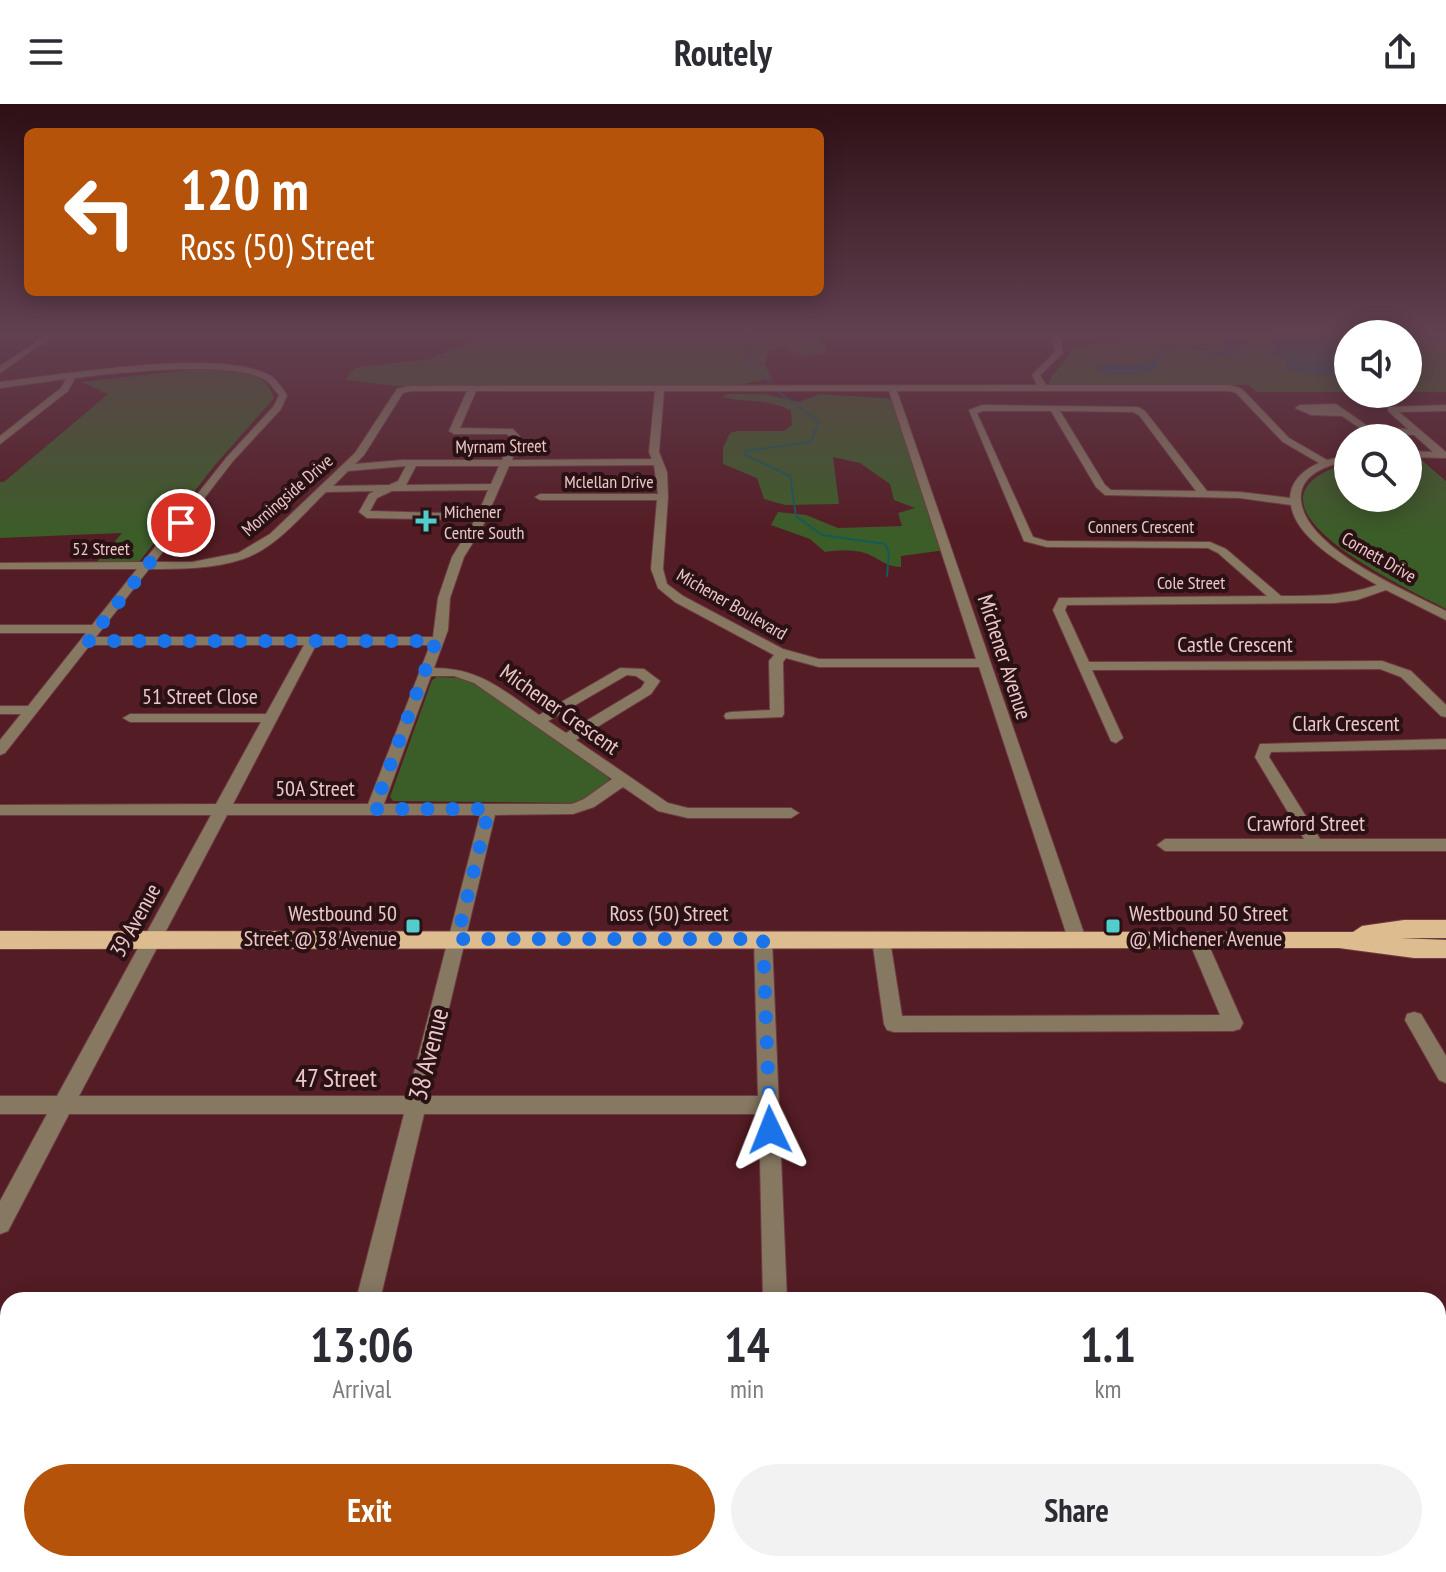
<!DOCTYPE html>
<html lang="en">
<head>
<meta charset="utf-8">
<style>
	body { margin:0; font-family:"PT Sans Narrow",sans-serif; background:#f2f2f3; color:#2b2b33; height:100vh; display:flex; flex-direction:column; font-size:30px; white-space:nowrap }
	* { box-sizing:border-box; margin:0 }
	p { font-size:26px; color:#7c7c81 }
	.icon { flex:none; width:44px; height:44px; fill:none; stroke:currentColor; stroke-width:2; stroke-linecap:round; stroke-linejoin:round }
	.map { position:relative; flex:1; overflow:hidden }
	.panel { position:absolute; left:0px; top:1188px; width:1446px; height:280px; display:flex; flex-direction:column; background:#fff; border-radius:24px 24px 0 0; box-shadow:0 4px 20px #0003 }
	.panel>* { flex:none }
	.top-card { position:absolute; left:24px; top:24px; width:800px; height:168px; border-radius:12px; box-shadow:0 4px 20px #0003; background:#b45309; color:#fff; overflow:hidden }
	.controls { position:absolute; left:1334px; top:216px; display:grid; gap:16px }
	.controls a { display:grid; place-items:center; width:88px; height:88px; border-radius:50%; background:#fff; box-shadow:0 4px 20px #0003; font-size:40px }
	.pin { position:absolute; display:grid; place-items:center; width:68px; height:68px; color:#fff; margin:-34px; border:4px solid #fff; border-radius:50%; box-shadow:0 2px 8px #0007 }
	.me { position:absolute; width:88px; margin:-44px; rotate:358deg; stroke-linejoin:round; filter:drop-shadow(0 0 6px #0008) }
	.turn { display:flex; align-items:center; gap:28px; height:168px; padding:0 24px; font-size:36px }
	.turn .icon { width:104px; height:104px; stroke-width:2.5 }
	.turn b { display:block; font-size:56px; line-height:68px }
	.eta { display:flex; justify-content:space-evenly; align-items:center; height:136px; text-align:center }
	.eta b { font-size:48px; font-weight:600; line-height:56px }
	.cta { display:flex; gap:16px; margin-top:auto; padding:16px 24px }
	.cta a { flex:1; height:92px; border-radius:48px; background:#b45309; color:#fff; font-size:32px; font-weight:600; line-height:92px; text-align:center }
	.cta a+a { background:#f2f2f3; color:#2b2b33 }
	header { display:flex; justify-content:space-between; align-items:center; height:104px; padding:0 24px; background:#fff; font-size:36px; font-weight:600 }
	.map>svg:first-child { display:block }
</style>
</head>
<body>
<header><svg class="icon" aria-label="menu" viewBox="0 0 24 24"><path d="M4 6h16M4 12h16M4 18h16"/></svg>Routely<svg class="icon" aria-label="share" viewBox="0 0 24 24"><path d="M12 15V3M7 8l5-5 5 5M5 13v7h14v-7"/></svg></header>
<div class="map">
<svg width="1446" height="1468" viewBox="0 0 1446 1468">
	<rect width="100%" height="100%" fill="#541c24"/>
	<g fill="#3b5d27">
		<polygon points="491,228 844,228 819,232 826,243 825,249 804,252 783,243 769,246 765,260 772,274 739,281 717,281 715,278 715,281 397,282 346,276 351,267 358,263 431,255"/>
		<path d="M1129 228H1446V288H1408V230H1348V288H1256L1249 281 1049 280C1053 265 1067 258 1073 243L1127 235Z"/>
		<path d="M197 265C226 267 265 262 274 294L215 361 139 458 96 459 122 429 0 434V378H4L108 290 82 278Z"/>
		<path d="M728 290H764L799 298 820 290 895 295 946 446 901 452V463C886 463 879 454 865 449 851 445 838 446 825 448L810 435 771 421 778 408 806 411 838 424 902 422 898 409 915 404 894 396 890 380 860 359 833 353 839 400 785 401 764 395 757 374 723 360V344L730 329 737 327H784L792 321 791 307C771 294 744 299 722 293Z"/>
		<path d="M1408 353H1418L1446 377V505C1407 484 1218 398 1348 359V394H1408Z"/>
		<polygon points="437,573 464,574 473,579 607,668 610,678 586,694 572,699 393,697 390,693 432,576"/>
	</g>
	<path fill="#145a5a" d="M1285 228C1310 228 1327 233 1348 247V269L1319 271 1287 266 1284 253 1246 241 1237 242 1240 250 1231 253 1175 242C1166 248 1157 255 1157 266 1138 271 1114 273 1096 266L1101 260C1127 259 1151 266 1165 241L1174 240 1223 247V238L1237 236 1274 248V242L1268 238C1270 228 1277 229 1285 228Z"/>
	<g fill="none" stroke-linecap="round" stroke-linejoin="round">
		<g stroke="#145a5a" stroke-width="2">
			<polyline points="747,228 751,261 771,279"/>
			<polyline points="780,289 819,318 811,338 745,347 745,351 790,372 796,412 822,431 885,440 889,449 887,472"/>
		</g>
		<defs>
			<g id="minor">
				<polygon points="51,228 59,228 0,269 0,262"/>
				<path d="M1052 228H1060L1063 249 1040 271 1046 281H1230L1242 285 1289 334 1327 356 1348 351V357C1327 361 1298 371 1301 397 1307 446 1406 486 1446 507V516L1386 486 1357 496 1334 499 1067 501 1065 506 1089 558 1382 557 1411 567 1446 601V613L1441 612 1401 573 1380 565 1092 566 1123 634 1116 639 1111 637 1053 506 1059 494 1267 492 1218 449 1208 444 1047 443 1024 437 969 306 982 301 1138 303 1145 307 1207 387 1240 388 1290 394C1291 377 1303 366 1319 359L1283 338 1236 289 1229 287H897L1086 835 1083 840 1077 842 1071 840 1068 835 979 563H819L786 554 783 558 784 610 782 613 726 615 724 612 726 609 731 608 770 606 769 557 774 551 675 498 658 484 651 465 657 396H540L535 393 540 390H658L654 361 509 362 482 424 464 453 450 494 448 526 434 564C479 564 503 586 539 611L620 564 644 565 660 577 651 590 576 636 668 699 688 704H791L799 709 791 714H688L658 707 623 683 594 703 573 710 495 711 428 992H758L754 835 757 830 763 828 769 830 772 835 787 1196H763L759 1010H424L380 1196H356L404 1010H69L8 1127 0 1130V1097L47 1010H0V992H57L211 711H0V701L216 700 261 618H130L123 614 130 610H266L304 541H90L5 649 0 651V636L21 610H0V602H28L86 529H0V521H92L137 465H0V459L143 458 227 353 274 302 279 291C275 287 271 280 267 277 235 255 115 269 75 274L68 287 0 340V332L61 284 66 275 0 284V278C60 271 221 243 271 272 277 276 283 285 287 291L281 305 233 357 155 458H192L238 449 270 430 355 349 397 285 408 282 1037 281 1032 271 1055 248ZM411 287H467L449 327 454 330H507L511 334 502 356H402L355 360 364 351 403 289ZM476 287H655L649 348 652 355 512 356 521 334 513 325 460 324ZM664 287H889L976 555H819L783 545 683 492 667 480 663 465 668 393 667 368 659 348ZM983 307H1051L1096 383 1105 391 1240 394 1291 401C1295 435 1350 465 1377 481 1345 492 1315 492 1281 492L1226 445 1210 438 1047 437 1033 433 977 309ZM1060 307 1133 308 1139 311 1196 387 1111 386 1105 381ZM406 362 398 377 389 381 333 382 348 367ZM416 362H499L491 380 406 381ZM488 386 478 410 370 407 377 394 392 387ZM374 387 369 390 359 408 367 414 475 416 452 453 438 494 433 533H96L149 465C180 465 214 465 243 455 276 444 302 411 326 388ZM316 541H430L368 700H233ZM627 571 636 572 645 578 641 584 566 629 548 617ZM431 572H454L474 579 612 675 584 695 572 700H384ZM227 711H480L408 992H79Z"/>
				<polygon points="1336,300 1369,323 1408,325 1388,307 1388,303 1446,301 1446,307 1399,308 1446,348 1446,354 1408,353 1408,347 1433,348 1414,331 1367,329 1342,312 1311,311 1295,304 1300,301"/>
				<polygon points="1446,635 1446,645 1271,648 1269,653 1320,735 1446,735 1446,747 1165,747 1157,741 1165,735 1304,735 1255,653 1260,640"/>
				<polygon points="1197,828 1203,830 1206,835 1243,919 1240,925 1233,927 894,928 887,926 884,920 872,836 875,831 881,829 887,831 890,836 902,912 1220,911 1188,835 1191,830"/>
				<polygon points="1414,908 1421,910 1446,952 1446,979 1439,976 1405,916 1407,910"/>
				<rect x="0" y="1214" width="8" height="24"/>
				<polygon points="1438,1444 1446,1447 1446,1468 1428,1468 1425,1460 1438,1460"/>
				<polygon points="289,1460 317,1460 315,1468 287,1468"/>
				<rect x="771" y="1460" width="28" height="8"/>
			</g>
			<polygon id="major" points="1404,816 1446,816 1446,834 1400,834 1446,836 1446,854 1414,854 1339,844 0,845 0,827 1353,828 1362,822"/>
		</defs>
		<use href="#minor" stroke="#6f3b42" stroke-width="2"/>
		<use href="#major" stroke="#6f3b42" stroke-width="2"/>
		<use href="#minor" fill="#877862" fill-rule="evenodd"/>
		<use href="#major" fill="#ddbc8f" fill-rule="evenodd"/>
	</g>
	<linearGradient id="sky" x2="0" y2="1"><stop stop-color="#2e0f14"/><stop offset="0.53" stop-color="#614050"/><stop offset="1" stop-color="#614050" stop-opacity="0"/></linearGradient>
	<rect width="1446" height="433" fill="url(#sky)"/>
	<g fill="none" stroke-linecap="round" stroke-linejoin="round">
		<polyline stroke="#1a73e8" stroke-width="14" stroke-dasharray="0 25.2" points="181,419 88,537 436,537 374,705 489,705 457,835 763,835 770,1026"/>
	</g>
	<g fill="#52cdcd" stroke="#2a1113" stroke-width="3">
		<path d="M422 405h8v8h8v8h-8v8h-8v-8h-8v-8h8z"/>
		<rect x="405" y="814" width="16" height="16" rx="4"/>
		<rect x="1105" y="814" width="16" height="16" rx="4"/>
	</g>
	<g text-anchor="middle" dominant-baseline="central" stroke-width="8" stroke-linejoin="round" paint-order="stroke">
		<g font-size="18" fill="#ebc7c8" stroke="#2a1113">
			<text transform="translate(501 342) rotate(-1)">Myrnam Street</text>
			<text x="609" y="377">Mclellan Drive</text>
			<text transform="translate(287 391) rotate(-41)">Morningside Drive</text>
			<text x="1141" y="422">Conners Crescent</text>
			<text x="101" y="444">52 Street</text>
			<text transform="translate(1379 453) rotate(30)">Cornett Drive</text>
			<text x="1191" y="478">Cole Street</text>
			<text transform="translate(732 500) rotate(30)">Michener Boulevard</text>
		</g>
		<g font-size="18" fill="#ebc7c8" stroke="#2a1113" text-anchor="start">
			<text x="444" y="407">Michener<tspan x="444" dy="21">Centre South</tspan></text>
		</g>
		<g font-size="22" fill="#ebc7c8" stroke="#2a1113">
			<text x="1235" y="540">Castle Crescent</text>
			<text transform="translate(1005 553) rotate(72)">Michener Avenue</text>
			<text x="200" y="592">51 Street Close</text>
			<text transform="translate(560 605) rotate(35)">Michener Crescent</text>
			<text x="1346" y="619">Clark Crescent</text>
			<text x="315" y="684">50A Street</text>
			<text x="1306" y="719">Crawford Street</text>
			<text x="669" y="809">Ross (50) Street</text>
			<text transform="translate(135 816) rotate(-61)">39 Avenue</text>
		</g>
		<g font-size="22" fill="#ebc7c8" stroke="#2a1113" text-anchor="end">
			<text x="397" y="809">Westbound 50<tspan x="397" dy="25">Street @ 38 Avenue</tspan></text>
			<text x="1129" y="809" text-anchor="start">Westbound 50 Street<tspan x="1129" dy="25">@ Michener Avenue</tspan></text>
		</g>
		<g font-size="26" fill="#ebc7c8" stroke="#2a1113">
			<text transform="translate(428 950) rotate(-76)">38 Avenue</text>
			<text x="336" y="973">47 Street</text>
		</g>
	</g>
</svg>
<div class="controls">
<a><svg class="icon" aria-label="sound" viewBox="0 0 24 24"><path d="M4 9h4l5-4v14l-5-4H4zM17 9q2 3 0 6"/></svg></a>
<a><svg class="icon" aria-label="search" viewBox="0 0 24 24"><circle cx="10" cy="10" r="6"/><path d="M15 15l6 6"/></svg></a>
</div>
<div class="pin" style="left:181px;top:419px;background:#d93025"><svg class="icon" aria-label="arrive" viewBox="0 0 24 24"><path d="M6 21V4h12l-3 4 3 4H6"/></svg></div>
<svg class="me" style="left:770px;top:1026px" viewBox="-20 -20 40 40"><path d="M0-17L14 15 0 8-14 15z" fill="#1a73e8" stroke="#fff" stroke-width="4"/></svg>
<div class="top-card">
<div class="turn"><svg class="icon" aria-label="left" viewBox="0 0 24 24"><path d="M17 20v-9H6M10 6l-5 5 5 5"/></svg><div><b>120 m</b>Ross (50) Street</div></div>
</div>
<section class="panel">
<div class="eta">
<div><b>13:06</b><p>Arrival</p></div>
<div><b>14</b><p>min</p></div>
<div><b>1.1</b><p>km</p></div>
</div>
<div class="cta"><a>Exit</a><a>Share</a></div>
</section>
</div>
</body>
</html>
